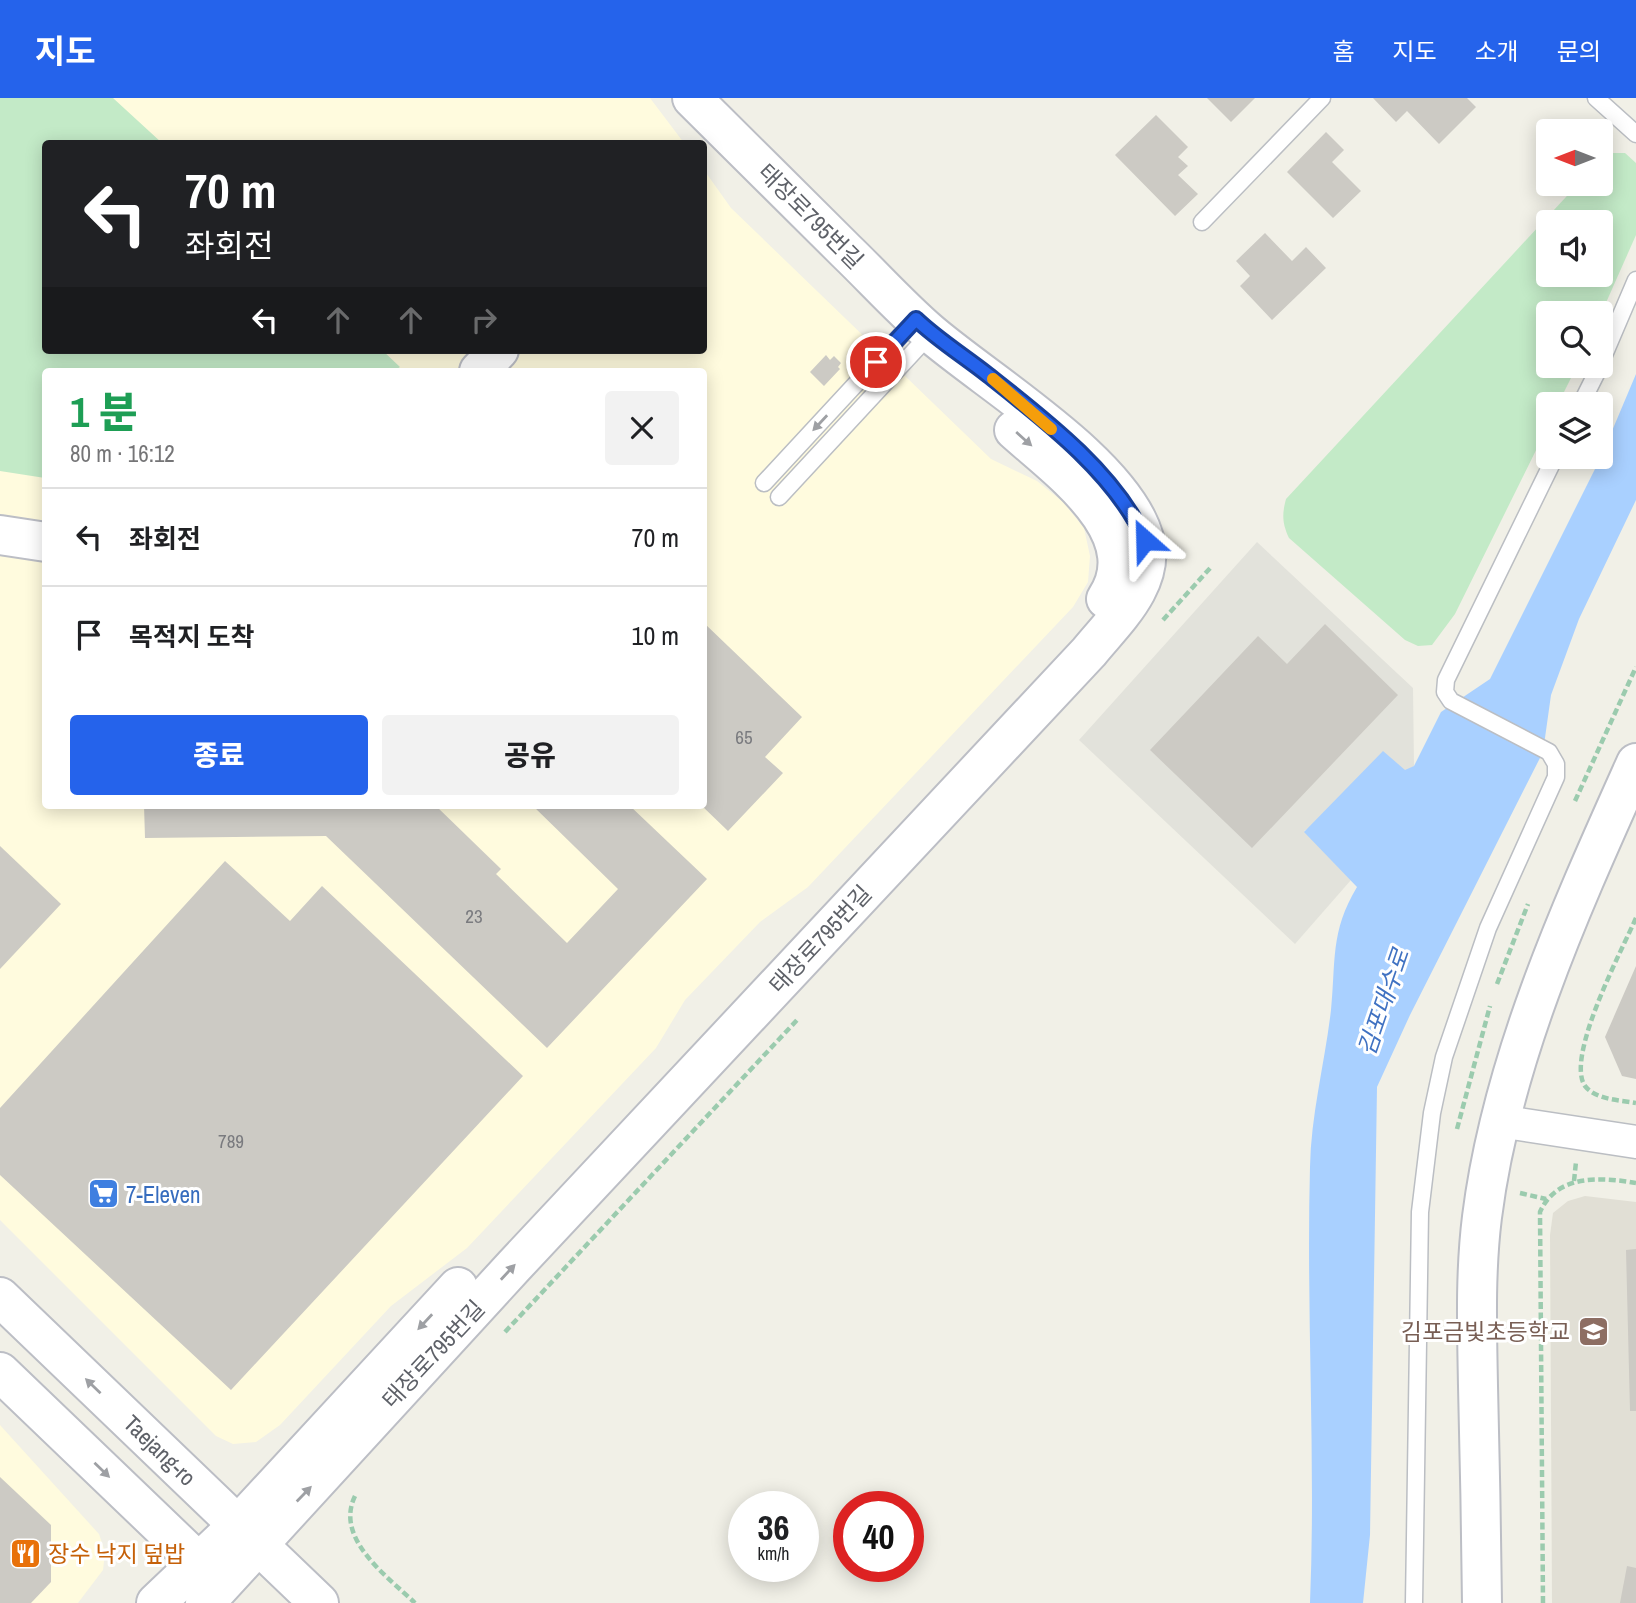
<!DOCTYPE html>
<html lang="ko">
<head>
<meta charset="utf-8">
<style>
	body { margin:0; font-family:"Archivo Narrow","Noto Sans KR",sans-serif; background:#f2f2f2; color:#202124; height:100vh; display:flex; flex-direction:column; font-size:26px; white-space:nowrap }
	* { box-sizing:border-box; margin:0 }
	p { font-size:23px; color:#757577 }
	.icon { flex:none; width:38px; height:38px; fill:none; stroke:currentColor; stroke-width:2; stroke-linecap:round; stroke-linejoin:round }
	.map { position:relative; flex:1; overflow:hidden }
	.details { position:absolute; left:42px; top:270px; width:665px; height:441px; display:flex; flex-direction:column; background:#fff; border-radius:7px; box-shadow:0 4px 18px #0003 }
	.details>* { flex:none }
	.top-card { position:absolute; left:42px; top:42px; width:665px; height:214px; border-radius:7px; box-shadow:0 4px 18px #0003; background:#202124; color:#fff; overflow:hidden }
	.needle { width:46px; rotate:270deg }
	.controls { position:absolute; left:1536px; top:21px; display:grid; gap:14px }
	.controls a { display:grid; place-items:center; width:77px; height:77px; border-radius:7px; background:#fff; box-shadow:0 4px 18px #0003; font-size:35px }
	.speed { position:absolute; left:728px; top:1393px; display:flex; gap:14px; font-size:35px; font-weight:700; text-align:center }
	.speed>* { display:grid; place-content:center; width:91px; height:91px; border-radius:50%; background:#fff; box-shadow:0 4px 18px #0003; line-height:1 }
	.speed small { font-size:18px; font-weight:400 }
	.speed .limit { border:10px solid #d22; background:#fff; color:#111 }
	.pin { position:absolute; display:grid; place-items:center; width:60px; height:60px; color:#fff; margin:-30px; border:4px solid #fff; border-radius:50%; box-shadow:0 2px 7px #0007 }
	.me { position:absolute; width:77px; margin:-38px; rotate:335deg; stroke-linejoin:round; filter:drop-shadow(0 0 5px #0008) }
	.turn { display:flex; align-items:center; gap:24px; height:147px; padding:0 28px; font-size:32px }
	.turn .icon { width:91px; height:91px; stroke-width:2.5 }
	.turn b { display:block; font-size:49px; line-height:60px }
	.lanes { display:flex; align-items:center; height:66px; padding:0 28px; background:#0003; justify-content:center; gap:35px; direction:ltr }
	.lanes .off { opacity:.35 }
	.round { display:grid; place-items:center; flex:none; width:74px; height:74px; border-radius:7px; background:#f2f2f2 }
	.summary { display:flex; align-items:center; justify-content:space-between; height:119px; padding:0 28px }
	h1 { font-size:42px; font-weight:800; line-height:52px; color:#1e9e55 }
	.primary-button { display:flex; gap:14px; margin-top:auto; padding:14px 28px }
	.primary-button a { flex:1; height:80px; border-radius:7px; background:#2563eb; color:#fff; font-size:28px; font-weight:800; line-height:80px; text-align:center }
	.primary-button a+a { background:#f2f2f2; color:#202124 }
	ul { padding:0; list-style:none }
	li { display:flex; align-items:center; gap:21px; height:98px; padding:0 28px; border-top:2px solid #e0e0e0 }
	li div { flex:1 }
	li b { display:block; font-size:26px }
	li em { font-style:normal }
	header { display:flex; align-items:center; gap:42px; box-sizing:border-box; height:98px; padding:0 35px; background:#2563eb; color:#fff }
	header strong { font-size:33px }
	nav { display:flex; gap:38px; margin-inline-start:auto; font-size:24px }
	.map>svg:first-child { display:block }
</style>
</head>
<body>
<header>
<strong>지도</strong>
<nav><a>홈</a><a>지도</a><a>소개</a><a>문의</a></nav>
</header>
<div class="map">
<svg width="1636" height="1505" viewBox="0 0 1636 1505">
	<rect width="100%" height="100%" fill="#f1f0e7"/>
	<g fill="#fffbde" fill-rule="evenodd">
		<path d="M0 0H650L684 45 46 46V252H704V72L731 110 991 361 1037 383 1063 404 1084 430 1090 458 1088 484 1073 509 808 789 760 824 685 902 656 950 467 1150 391 1208 280 1327 256 1344 233 1346 216 1338 0 1122ZM46 273H704V707H46Z"/>
		<polygon points="0,1327 99,1436 105,1454 103,1472 78,1505 0,1505"/>
	</g>
	<polygon fill="#e2e2db" points="1257,444 1413,590 1414,668 1304,733 1351,782 1295,846 1079,642"/>
	<polygon fill="#e1dfd5" points="1585,1098 1636,1104 1636,1505 1552,1505 1550,1137 1553,1115 1568,1103"/>
	<g fill="#c3eac7" fill-rule="evenodd">
		<polygon points="0,0 113,0 162,45 46,46 46,252 382,252 400,269 394,273 46,273 45,380 0,373"/>
		<path d="M1612 55H1625L1636 65V137L1601 216 1549 215V268H1577L1558 306H1549V326L1455 516 1432 547 1418 548 1405 542 1289 440C1282 425 1282 416 1286 401L1578 86H1601V63ZM1549 124H1601V177H1549Z"/>
	</g>
	<path fill="#a9d0ff" d="M1636 276V402L1579 521 1551 597 1543 654 1410 917 1377 989 1370 1437 1363 1505H1310C1316 1360 1306 1215 1310 1069 1311 1016 1325 964 1331 912 1336 863 1330 834 1357 789L1304 734 1383 653 1405 672 1414 668 1441 614 1490 581 1601 359Z"/>
	<g fill="#cccac4">
		<polygon points="1207,0 1255,0 1231,24"/>
		<polygon points="1373,0 1467,0 1476,9 1439,46 1407,13 1396,24"/>
		<polygon points="1156,17 1188,49 1178,59 1188,68 1178,77 1198,96 1175,118 1115,57"/>
		<polygon points="1326,34 1344,52 1332,64 1361,93 1333,120 1287,74"/>
		<polygon points="1265,135 1292,163 1306,149 1326,170 1272,222 1240,188 1250,178 1236,163"/>
		<polygon points="826,257 830,262 834,258 841,265 838,269 840,271 824,288 810,274"/>
		<polygon points="704,525 802,619 765,659 783,675 728,733 701,707 704,707"/>
		<polygon points="1325,526 1398,597 1252,750 1150,652 1258,538 1287,566"/>
		<polygon points="144,707 435,707 501,771 496,776 567,845 618,791 532,707 629,707 707,781 547,950 326,738 145,740"/>
		<polygon points="0,748 61,806 0,871"/>
		<polygon points="225,763 290,823 322,788 523,978 231,1292 0,1077 0,1010"/>
		<polygon points="1636,868 1636,981 1622,978 1605,939"/>
		<polygon points="1636,1151 1636,1313 1630,1313 1626,1152"/>
		<polygon points="0,1379 51,1427 51,1484 31,1505 0,1505"/>
		<polygon points="1627,1468 1636,1470 1636,1505 1620,1505"/>
	</g>
	<g fill="none" stroke-linecap="round" stroke-linejoin="round">
		<defs>
			<g id="lane">
				<polyline points="1596,0 1636,36"/>
				<polyline points="1202,124 1322,0"/>
				<polyline points="1601,264 1636,182"/>
				<polyline points="1581,306 1600,268"/>
				<polyline points="764,385 916,221"/>
				<polyline points="779,399 931,235"/>
				<polyline points="1414,1505 1420,1114 1432,1015 1444,959 1488,830 1556,679 1556,666 1549,654 1451,603 1445,594 1446,582 1555,359"/>
			</g>
			<polyline id="street" points="1499,1023 1636,1044"/>
			<g id="secondary">
				<polyline points="479,273 499,252"/>
				<path d="M1014 332C1057 371 1150 435 1106 501"/>
				<polyline points="0,437 46,444"/>
				<polyline points="0,1199 319,1505"/>
				<polyline points="0,1274 216,1481"/>
				<polyline points="156,1505 238,1427 458,1189"/>
				<path d="M205 1505 514 1168 1089 554C1114 523 1157 485 1144 440 1123 365 988 285 929 234 900 209 874 180 846 153 795 102 743 51 692 0"/>
				<path d="M1482 1505C1481 1433 1480 1360 1478 1288 1477 1232 1475 1175 1482 1119 1502 961 1571 810 1636 665"/>
			</g>
		</defs>
		<use href="#lane" stroke="#bbbec3" stroke-width="19"/>
		<use href="#street" stroke="#bbbec3" stroke-width="35"/>
		<use href="#secondary" stroke="#bcbec5" stroke-width="42"/>
		<g stroke="#9bcbae" stroke-width="4.5" stroke-dasharray="7 3.5" stroke-linecap="butt">
			<polyline points="1163,522 1212,468"/>
			<polyline points="1575,703 1636,569"/>
			<path d="M1636 820C1622 852 1565 959 1585 988 1596 1002 1620 1002 1636 1005"/>
			<polyline points="1497,886 1528,806"/>
			<polyline points="1457,1031 1490,908"/>
			<polyline points="1574,1083 1576,1064"/>
			<polyline points="1520,1095 1546,1101"/>
			<polyline points="505,1234 798,921"/>
			<path d="M355 1398C334 1441 388 1479 415 1505"/>
			<path d="M1543 1505 1540 1114C1557 1076 1600 1079 1636 1085"/>
		</g>
		<use href="#lane" stroke="#fff" stroke-width="16"/>
		<use href="#street" stroke="#fff" stroke-width="32"/>
		<use href="#secondary" stroke="#fff" stroke-width="38"/>
	</g>
	<defs><path id="oneway-solid" d="M-6-.8H1V-3.2L6.5 0L1 3.2V.8H-6Z" transform="scale(1.75)"/></defs>
	<g fill="#9ea0a4">
		<use href="#oneway-solid" transform="translate(820 325) rotate(133)"/>
		<use href="#oneway-solid" transform="translate(1024 341) rotate(42)"/>
		<use href="#oneway-solid" transform="translate(508 1174) rotate(-47)"/>
		<use href="#oneway-solid" transform="translate(425 1224) rotate(133)"/>
		<use href="#oneway-solid" transform="translate(93 1288) rotate(-136)"/>
		<use href="#oneway-solid" transform="translate(102 1372) rotate(44)"/>
		<use href="#oneway-solid" transform="translate(304 1396) rotate(-46)"/>
	</g>
	<g fill="none" stroke-linecap="round" stroke-linejoin="round">
		<defs>
			<path id="route" d="M876 264 916 221C938 242 964 258 988 277 1044 321 1116 376 1145 442"/>
		</defs>
		<use href="#route" stroke="#184099" stroke-width="18"/>
		<use href="#route" stroke="#2563eb" stroke-width="12"/>
		<polyline stroke="#f59e0b" stroke-width="12" points="993,281 1051,331"/>
	</g>
	<defs>
		<symbol id="supermarket-square" viewBox="-11 -11 22 22"><rect x="-9" y="-9" width="18" height="18" rx="4" fill="#3f7fe0" stroke="#fff"/><path d="M-6-5.5h2.5l.6 2H6L4.5 2H-2.5L-4.4-4H-6ZM-1.5 3.2a1.3 1.3 0 1 0 .1 0ZM3 3.2a1.3 1.3 0 1 0 .1 0Z" fill="#fff"/></symbol>
		<symbol id="school-square" viewBox="-11 -11 22 22"><rect x="-9" y="-9" width="18" height="18" rx="4" fill="#8d6e63" stroke="#fff"/><path d="M0-5L7-2L0 1L-7-2ZM-4 1L0 2.5L4 1V4Q0 6-4 4Z" fill="#fff"/></symbol>
		<symbol id="restaurant-square" viewBox="-11 -11 22 22"><rect x="-9" y="-9" width="18" height="18" rx="4" fill="#e8710a" stroke="#fff"/><path d="M-5-6h1v4h1v-4h1v4h1v-4h1v5L-1.5 .5V6h-2V.5L-5-1ZM5-6V6H3V1.5H1.5Q1.5-4 5-6Z" fill="#fff"/></symbol>
	</defs>
	<g fill-rule="evenodd">
		<use href="#supermarket-square" x="86" y="1078" width="35" height="35"/>
		<use href="#school-square" x="1576" y="1216" width="35" height="35"/>
		<use href="#restaurant-square" x="8" y="1438" width="35" height="35"/>
	</g>
	<g text-anchor="middle" dominant-baseline="central" stroke-width="6" stroke-linejoin="round" paint-order="stroke">
		<g font-size="19" fill="#7a7b7f">
			<text x="744" y="639">65</text>
			<text x="474" y="818">23</text>
			<text x="231" y="1043">789</text>
		</g>
		<g font-size="23" fill="#5e6168" stroke="#fff">
			<text transform="translate(811 118) rotate(45)">태장로795번길</text>
			<text transform="translate(820 841) rotate(-47)">태장로795번길</text>
			<text transform="translate(433 1256) rotate(-47)">태장로795번길</text>
			<text transform="translate(160 1352) rotate(44)">Taejang-ro</text>
		</g>
		<g font-size="23" fill="#366cbe" stroke="#fff" text-anchor="start">
			<text x="126" y="1096">7-Eleven</text>
		</g>
		<g font-size="23" fill="#785e54" stroke="#fff" text-anchor="end">
			<text x="1570" y="1233">김포금빛초등학교</text>
		</g>
		<g font-size="23" fill="#c56008" stroke="#fff" text-anchor="start">
			<text x="48" y="1455">장수 낙지 덮밥</text>
		</g>
		<g font-size="24" font-style="italic" fill="#4072c2" stroke="#fff">
			<text transform="translate(1383 904) rotate(-71)">김포대수로</text>
		</g>
	</g>
</svg>
<div class="controls">
<a><svg class="needle" viewBox="-14 -14 28 28"><path d="M0-13l5 13h-10z" fill="#e53935"/><path d="M0 13l5-13h-10z" fill="#757577"/></svg></a>
<a><svg class="icon" aria-label="sound" viewBox="0 0 24 24"><path d="M4 9h4l5-4v14l-5-4H4zM17 9q2 3 0 6"/></svg></a>
<a><svg class="icon" aria-label="search" viewBox="0 0 24 24"><circle cx="10" cy="10" r="6"/><path d="M15 15l6 6"/></svg></a>
<a><svg class="icon" aria-label="layers" viewBox="0 0 24 24"><path d="M12 4l9 5-9 5-9-5zM3 14l9 5 9-5"/></svg></a>
</div>
<div class="speed"><div>36<small>km/h</small></div><div class="limit">40</div></div>
<div class="pin" style="left:876px;top:264px;background:#d93025"><svg class="icon" aria-label="arrive" viewBox="0 0 24 24"><path d="M6 21V4h12l-3 4 3 4H6"/></svg></div>
<svg class="me" style="left:1145px;top:442px" viewBox="-20 -20 40 40"><path d="M0-17L14 15 0 8-14 15z" fill="#2563eb" stroke="#fff" stroke-width="4"/></svg>
<div class="top-card">
<div class="turn"><svg class="icon" aria-label="left" viewBox="0 0 24 24"><path d="M17 20v-9H6M10 6l-5 5 5 5"/></svg><div><b>70 m</b>좌회전</div></div>
<div class="lanes"><svg class="icon" aria-label="left" viewBox="0 0 24 24"><path d="M17 20v-9H6M10 6l-5 5 5 5"/></svg><svg class="icon off" aria-label="ahead" viewBox="0 0 24 24"><path d="M12 20V5M6 11l6-6 6 6"/></svg><svg class="icon off" aria-label="ahead" viewBox="0 0 24 24"><path d="M12 20V5M6 11l6-6 6 6"/></svg><svg class="icon off" aria-label="right" viewBox="0 0 24 24"><path d="M7 20v-9h11M14 6l5 5-5 5"/></svg></div>
</div>
<section class="details">
<div class="summary"><div><h1>1 분</h1><p>80 m · 16:12</p></div><a class="round"><svg class="icon" aria-label="close" viewBox="0 0 24 24"><path d="M6 6l12 12M18 6L6 18"/></svg></a></div>
<ul>
<li><svg class="icon" aria-label="left" viewBox="0 0 24 24"><path d="M17 20v-9H6M10 6l-5 5 5 5"/></svg><div><b>좌회전</b></div><em>70 m</em></li>
<li><svg class="icon" aria-label="arrive" viewBox="0 0 24 24"><path d="M6 21V4h12l-3 4 3 4H6"/></svg><div><b>목적지 도착</b></div><em>10 m</em></li>
</ul>
<div class="primary-button"><a>종료</a><a>공유</a></div>
</section>
</div>
</body>
</html>
